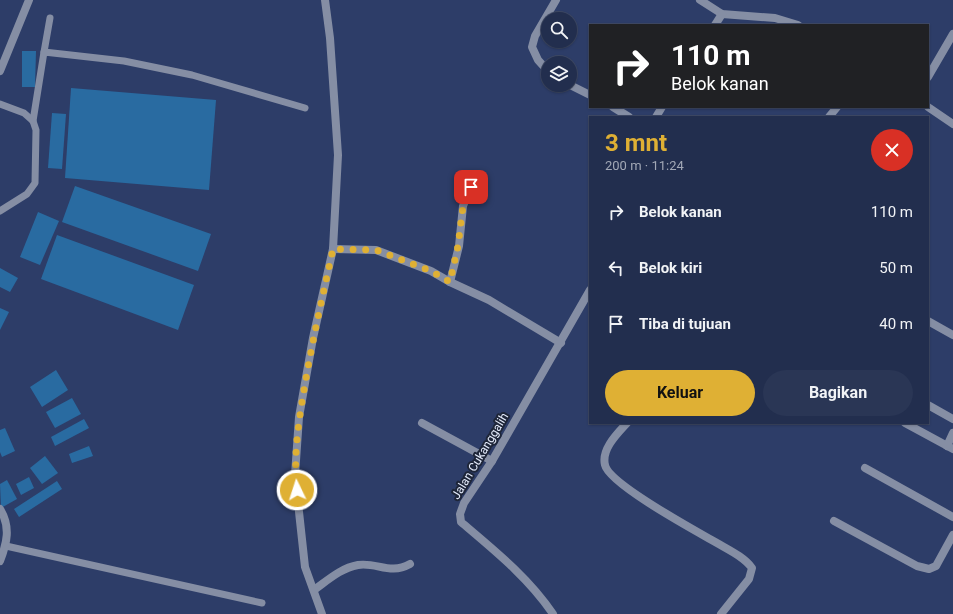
<!DOCTYPE html>
<html lang="id">
<head>
<meta charset="utf-8">
<style>
	body { margin:0; font-family:Roboto,sans-serif; background:#2a3655; color:#f1f3f6; height:100vh; display:flex; flex-direction:column; font-size:15px; white-space:nowrap }
	* { box-sizing:border-box; margin:0 }
	p { font-size:13px; color:#a2a8b6 }
	.icon { flex:none; width:22px; height:22px; fill:none; stroke:currentColor; stroke-width:2; stroke-linecap:round; stroke-linejoin:round }
	.map { position:relative; flex:1; overflow:hidden }
	.panel { position:absolute; left:589px; top:116px; width:340px; height:308px; display:flex; flex-direction:column; background:#222e4e; border-radius:0px; box-shadow:0 1px 3px #0004,0 0 0 1px #3f4a66 }
	.panel>* { flex:none }
	.top-card { position:absolute; left:589px; top:24px; width:340px; height:84px; border-radius:0px; box-shadow:0 1px 3px #0004,0 0 0 1px #3f4a66; background:#202124; color:#fff; overflow:hidden }
	.controls { position:absolute; left:541px; top:12px; display:grid; gap:8px }
	.controls a { display:grid; place-items:center; width:36px; height:36px; border-radius:50%; background:#222e4e; box-shadow:0 1px 3px #0004,0 0 0 1px #3f4a66; font-size:20px }
	.pin { position:absolute; display:grid; place-items:center; width:34px; height:34px; color:#fff; margin:-17px; border-radius:8px; box-shadow:0 2px 6px #0006 }
	.me { position:absolute; width:44px; margin:-22px; rotate:356deg; stroke-linejoin:round; filter:drop-shadow(0 0 3px #0008) }
	.turn { display:flex; align-items:center; gap:14px; height:84px; padding:0 16px; font-size:18px }
	.turn .icon { width:52px; height:52px; stroke-width:2.5 }
	.turn b { display:block; font-size:28px; line-height:34px }
	.round { display:grid; place-items:center; flex:none; width:42px; height:42px; border-radius:21px; background:#2a3655 }
	.headline { display:flex; align-items:center; justify-content:space-between; height:68px; padding:0 16px }
	h1 { font-size:24px; font-weight:700; line-height:30px; color:#dfb034 }
	.button { display:flex; gap:8px; margin-top:auto; padding:8px 16px }
	.button a { flex:1; height:46px; border-radius:24px; background:#dfb034; color:#111; font-size:16px; font-weight:700; line-height:46px; text-align:center }
	.button a+a { background:#2a3655; color:#f1f3f6 }
	ul { padding:0; list-style:none }
	li { display:flex; align-items:center; gap:12px; height:56px; padding:0 16px }
	li div { flex:1 }
	li b { display:block; font-size:15px }
	li em { font-style:normal }
	.map>svg:first-child { display:block }
</style>
</head>
<body>
<div class="map">
<svg width="953" height="614" viewBox="0 0 953 614">
	<rect width="100%" height="100%" fill="#2d3d68"/>
	<g fill="#296ba1">
		<polygon points="22,51 36,51 35,87 22,87"/>
		<polygon points="71,88 216,100 209,190 65,178"/>
		<polygon points="52,113 66,114 62,169 48,168"/>
		<polygon points="75,186 211,234 198,271 62,222"/>
		<polygon points="38,212 59,221 40,265 20,257"/>
		<polygon points="57,235 194,285 178,330 41,279"/>
		<polygon points="0,268 18,278 10,292 0,287"/>
		<polygon points="0,308 9,312 0,330"/>
		<polygon points="56,370 68,390 42,407 30,387"/>
		<polygon points="72,398 81,414 55,428 46,412"/>
		<polygon points="84,419 89,428 55,446 51,437"/>
		<polygon points="5,428 15,451 2,457 0,452 0,430"/>
		<polygon points="89,446 93,456 72,463 69,454"/>
		<polygon points="45,456 58,473 42,484 30,468"/>
		<polygon points="29,477 34,488 21,495 16,484"/>
		<polygon points="7,480 17,499 1,508 0,484"/>
		<polygon points="57,481 62,489 19,517 14,509"/>
	</g>
	<g fill="none" stroke-linecap="round" stroke-linejoin="round">
		<g stroke="#858ea4" stroke-width="7">
			<polyline points="44,52 50,18"/>
			<polyline points="0,104 24,113 33,121 36,130 35,183 27,194 0,211"/>
			<polyline points="33,121 44,52 124,61 192,75 305,108"/>
			<polyline points="6,546 262,603"/>
		</g>
		<g stroke="#858ea4" stroke-width="8">
			<polyline points="700,0 722,14 775,18 798,25"/>
			<polyline points="715,25 722,14"/>
			<polyline points="0,71 29,0"/>
			<polyline points="548,71 538,60 532,47 535,36 556,0"/>
			<polyline points="928,77 953,34"/>
			<polyline points="570,85 590,95"/>
			<polyline points="613,107 629,117"/>
			<polyline points="928,107 953,124"/>
			<polyline points="656,117 662,107"/>
			<polyline points="829,117 837,107"/>
			<polyline points="333,249 376,250 431,271 450,282 489,300 561,343"/>
			<polyline points="450,282 459,246 463,206 471,187"/>
			<polyline points="928,321 953,335"/>
			<polyline points="928,405 953,419"/>
			<polyline points="422,423 492,461"/>
			<path d="M627 423C618 433 601 449 605 465 609 484 696 531 717 543 729 550 744 557 752 568L749 579 721 614"/>
			<polyline points="905,423 953,449"/>
			<polyline points="947,446 953,433"/>
			<polyline points="865,468 953,517"/>
			<path d="M0 509C11 527 7 543 0 561"/>
			<polyline points="834,521 917,566 929,569 936,566 953,535"/>
			<path d="M314 590C328 580 341 568 358 565 377 562 390 575 410 564"/>
			<polyline points="322,614 305,567 295,475 299,417 313,338 333,249 338,155 330,38 325,0"/>
			<path d="M553 614C529 578 494 550 461 522L460 514 464 503 492 461 590 290"/>
		</g>
	</g>
	<g fill="none" stroke-linecap="round" stroke-linejoin="round">
		<path stroke="#dfb034" stroke-width="7" stroke-dasharray="0 12.6" d="M297 490C293 455 299 419 305 384 313 338 323 294 333 249L376 250 431 271 450 282 458 246 463 206 471 187"/>
	</g>
	<g text-anchor="middle" dominant-baseline="central" stroke-width="4" stroke-linejoin="round" paint-order="stroke">
		<g font-size="12" fill="#e5ecfc" stroke="#1e2639">
			<text transform="translate(480 456) rotate(-59)">Jalan Cukanggalih</text>
		</g>
	</g>
</svg>
<div class="controls">
<a><svg class="icon" aria-label="search" viewBox="0 0 24 24"><circle cx="10" cy="10" r="6"/><path d="M15 15l6 6"/></svg></a>
<a><svg class="icon" aria-label="layers" viewBox="0 0 24 24"><path d="M12 4l9 5-9 5-9-5zM3 14l9 5 9-5"/></svg></a>
</div>
<div class="pin" style="left:471px;top:187px;background:#d93025"><svg class="icon" aria-label="arrive" viewBox="0 0 24 24"><path d="M6 21V4h12l-3 4 3 4H6"/></svg></div>
<svg class="me" style="left:297px;top:490px" viewBox="-20 -20 40 40"><circle r="17" fill="#dfb034" stroke="#fff" stroke-width="3"/><path d="M0-11L8 9 0 5-8 9z" fill="#fff"/></svg>
<div class="top-card">
<div class="turn"><svg class="icon" aria-label="right" viewBox="0 0 24 24"><path d="M7 20v-9h11M14 6l5 5-5 5"/></svg><div><b>110 m</b>Belok kanan</div></div>
</div>
<section class="panel">
<div class="headline"><div><h1>3 mnt</h1><p>200 m · 11:24</p></div><a class="round" style="background:#d93025;color:#fff"><svg class="icon" aria-label="close" viewBox="0 0 24 24"><path d="M6 6l12 12M18 6L6 18"/></svg></a></div>
<ul>
<li><svg class="icon" aria-label="right" viewBox="0 0 24 24"><path d="M7 20v-9h11M14 6l5 5-5 5"/></svg><div><b>Belok kanan</b></div><em>110 m</em></li>
<li><svg class="icon" aria-label="left" viewBox="0 0 24 24"><path d="M17 20v-9H6M10 6l-5 5 5 5"/></svg><div><b>Belok kiri</b></div><em>50 m</em></li>
<li><svg class="icon" aria-label="arrive" viewBox="0 0 24 24"><path d="M6 21V4h12l-3 4 3 4H6"/></svg><div><b>Tiba di tujuan</b></div><em>40 m</em></li>
</ul>
<div class="button"><a>Keluar</a><a>Bagikan</a></div>
</section>
</div>
</body>
</html>
